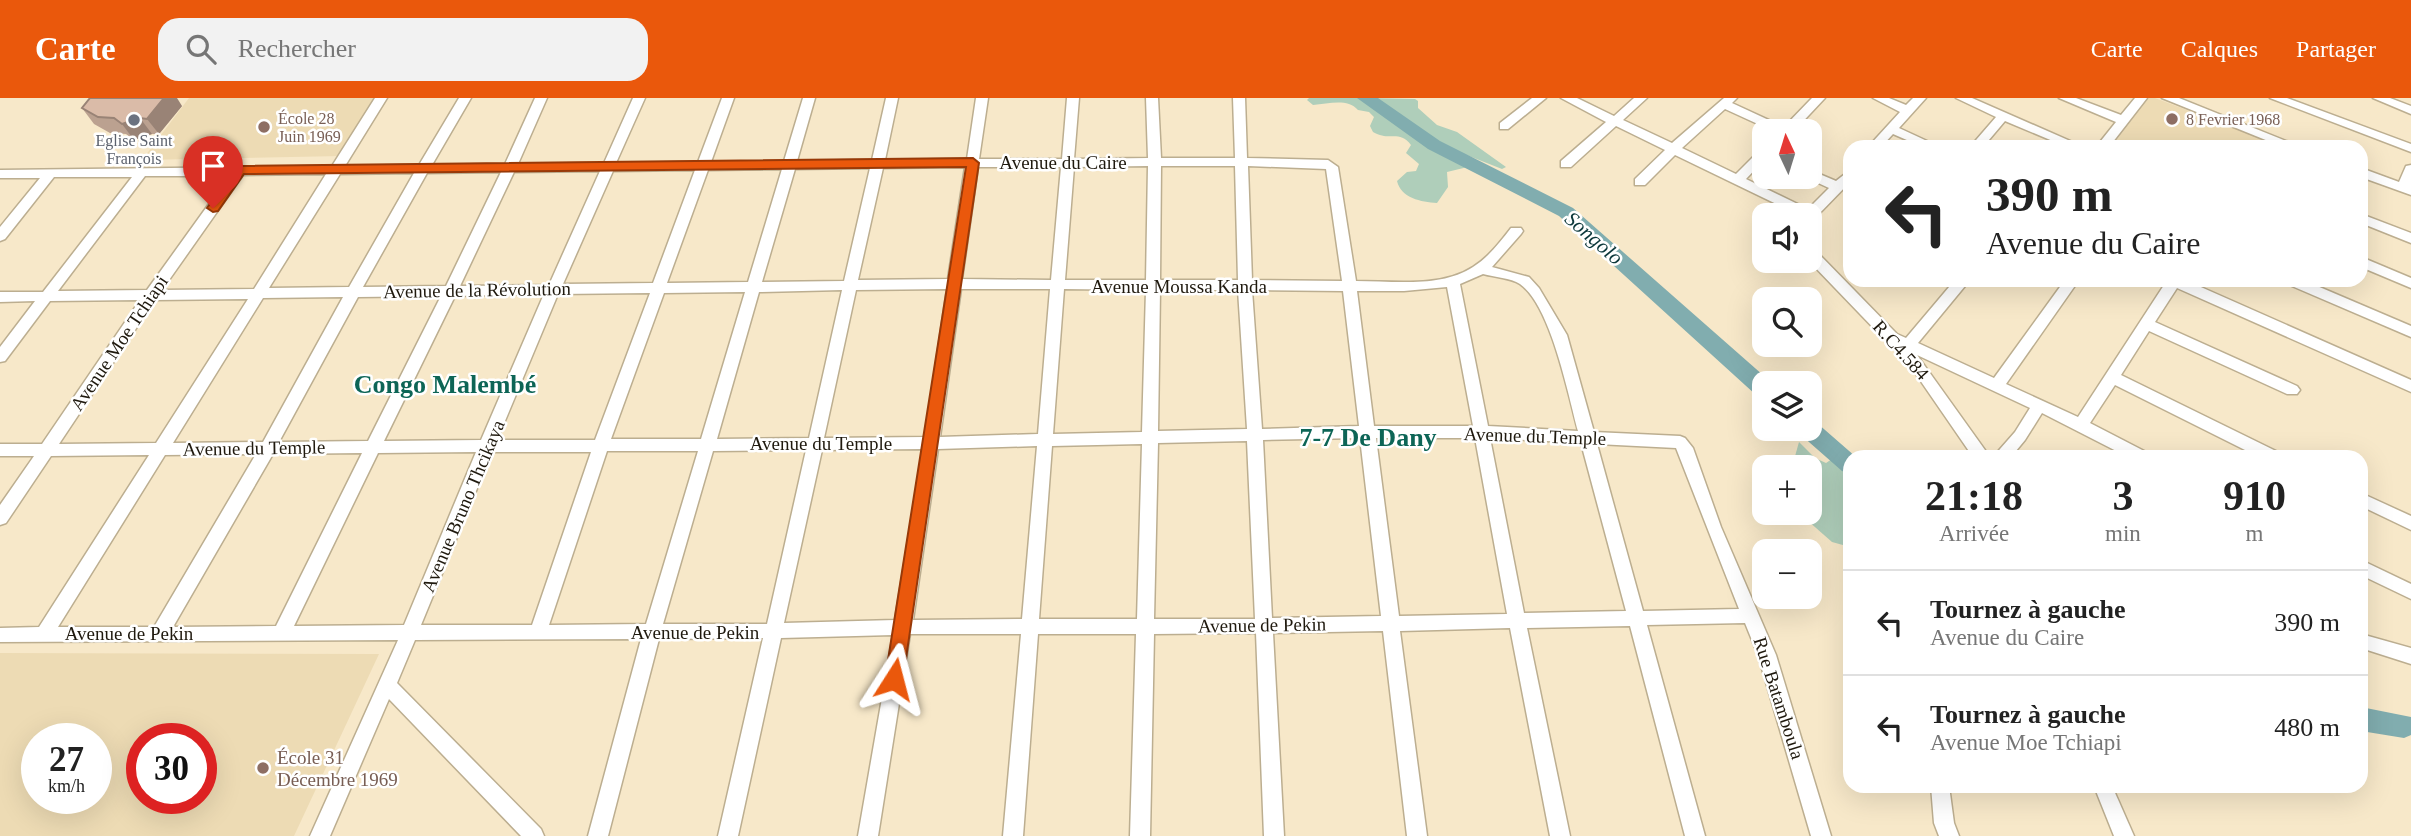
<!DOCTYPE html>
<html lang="fr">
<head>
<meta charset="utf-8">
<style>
	body { margin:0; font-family:Georgia,serif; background:#f2f2f2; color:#222; height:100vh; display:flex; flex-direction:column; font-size:26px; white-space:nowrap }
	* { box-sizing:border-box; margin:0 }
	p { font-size:23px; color:#767676 }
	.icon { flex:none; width:38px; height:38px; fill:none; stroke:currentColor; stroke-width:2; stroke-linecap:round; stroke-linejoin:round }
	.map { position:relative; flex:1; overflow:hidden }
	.sheet { position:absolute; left:1843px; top:352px; width:525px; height:343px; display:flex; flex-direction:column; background:#fff; border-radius:21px; box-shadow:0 7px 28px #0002 }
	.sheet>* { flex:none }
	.guide { position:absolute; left:1843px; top:42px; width:525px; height:147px; border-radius:21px; box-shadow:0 7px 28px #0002; background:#fff; color:#222; overflow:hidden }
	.needle { width:46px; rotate:356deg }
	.tools { position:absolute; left:1752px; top:21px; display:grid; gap:14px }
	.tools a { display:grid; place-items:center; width:70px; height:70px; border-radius:14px; background:#fff; box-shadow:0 7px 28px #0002; font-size:35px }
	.speed { position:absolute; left:21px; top:625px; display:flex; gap:14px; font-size:35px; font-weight:700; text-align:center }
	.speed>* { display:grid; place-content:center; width:91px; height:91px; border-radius:50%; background:#fff; box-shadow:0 7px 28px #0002; line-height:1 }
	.speed small { font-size:18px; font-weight:400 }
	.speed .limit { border:10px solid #d22; background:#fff; color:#111 }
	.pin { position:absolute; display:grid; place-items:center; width:60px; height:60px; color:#fff; margin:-72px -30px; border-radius:50% 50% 50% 0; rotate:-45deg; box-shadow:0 0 7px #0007 }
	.pin .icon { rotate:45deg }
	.me { position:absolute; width:77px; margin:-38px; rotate:9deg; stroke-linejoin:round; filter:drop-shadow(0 0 5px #0008) }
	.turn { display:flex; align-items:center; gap:24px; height:147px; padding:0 28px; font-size:32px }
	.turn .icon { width:91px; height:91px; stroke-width:2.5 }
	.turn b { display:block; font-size:49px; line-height:60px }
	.eta { display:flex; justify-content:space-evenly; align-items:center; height:119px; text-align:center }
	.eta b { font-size:42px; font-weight:600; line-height:49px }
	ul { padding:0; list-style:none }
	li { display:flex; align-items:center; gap:21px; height:105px; padding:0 28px; border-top:2px solid #e0e0e0 }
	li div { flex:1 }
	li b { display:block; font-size:26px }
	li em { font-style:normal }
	header { display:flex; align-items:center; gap:42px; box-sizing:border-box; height:98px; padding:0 35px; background:#ea580c; color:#fff }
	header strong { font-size:33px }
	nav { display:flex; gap:38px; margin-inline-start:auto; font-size:24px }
	.search { width:490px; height:63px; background:#f2f2f2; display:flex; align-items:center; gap:18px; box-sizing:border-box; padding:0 24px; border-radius:21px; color:#767676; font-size:26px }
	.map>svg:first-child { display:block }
</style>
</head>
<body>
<header>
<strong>Carte</strong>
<div class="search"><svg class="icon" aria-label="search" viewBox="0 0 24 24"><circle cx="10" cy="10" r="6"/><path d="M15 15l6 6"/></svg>Rechercher</div>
<nav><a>Carte</a><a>Calques</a><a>Partager</a></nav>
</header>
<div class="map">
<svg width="2411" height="738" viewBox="0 0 2411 738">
	<rect width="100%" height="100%" fill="#f7e8c9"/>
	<g fill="#eddbb4" fill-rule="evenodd">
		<polygon points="189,0 379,0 342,58 142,62"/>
		<polygon points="2149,0 2155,0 2266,42 2261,49 2111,49"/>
		<path d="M0 555 379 556 294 738H0ZM37 640H96V700H37ZM142 640H201V700H142Z"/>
	</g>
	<g fill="#afceba">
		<path d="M1309 0H1364L1450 58 1476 67 1447 74 1448 89 1437 105C1421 104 1401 100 1397 83L1407 74 1416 73 1419 66 1406 55 1411 47C1399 31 1390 44 1373 34L1370 28 1374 19 1369 14 1358 12C1347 0 1329 6 1313 7L1307 2Z"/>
		<polygon points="1368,0 1415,1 1418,3 1418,10 1437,27 1457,34 1506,69 1502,71 1441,47 1388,10"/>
		<polygon points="1799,344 1815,360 1826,365 1835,359 1850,372 1850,449 1832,444 1799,415 1810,415 1810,369 1792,369"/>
	</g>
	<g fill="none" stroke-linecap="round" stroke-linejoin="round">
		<g fill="#81adaf" fill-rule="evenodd">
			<polygon points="1357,0 1378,0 1440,43 1573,110 1772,285 1764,285 1764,299 1756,297 1559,118 1428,51"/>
			<polygon points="1810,323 1817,325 1856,359 1850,359 1850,376 1842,373 1801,337 1798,331 1810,331"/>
			<polygon points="2361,609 2411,619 2411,637 2404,640 2361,633"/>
		</g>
		<defs>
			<g id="minor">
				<path d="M375 0H387L345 68 419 67 459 0H471L432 67 505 66 535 0H547L518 66 604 65 633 0H645L616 65 698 64 722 0H734L711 64 784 63 803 0H815L797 63 872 62 886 0H898L885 62 967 61 976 0H988L979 61H1062L1067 0H1079L1074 61 1148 60 1146 0H1158L1161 60H1235L1233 0H1245L1247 60 1328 62 1338 69 1356 183C1393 183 1441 190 1473 169 1489 159 1500 144 1511 130H1521L1523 133 1521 136 1492 169 1529 179 1539 190 1567 237 1594 334 1680 338 1685 340 1693 350 1721 429 1776 557 1831 738H1811L1758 557 1745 525 1647 527 1705 738H1685L1630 528 1527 530 1570 738H1550L1510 530 1400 533 1427 738H1407L1383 533 1273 535 1284 738H1264L1256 535 1154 536 1150 738H1130L1136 536H1038L1023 738H1003L1021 536H910L878 738H858L893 537 781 540 738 738H718L763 540 659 541 608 738H588L641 541 415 542 397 585 541 731 544 738H521L389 601 330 738H310L398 542 0 544V530L39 529 149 357 51 358 6 425 0 427V407L34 358H0V346H42L140 202 50 203 5 263 0 264V249L35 203 0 204V194H43L132 79H54L5 141 0 143V129L40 80H0V72L332 68ZM1148 68 1146 182H1065L1074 69ZM1161 68H1235L1238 182H1160ZM1248 68 1326 71 1342 183 1252 182ZM965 69 948 181 858 182 883 70ZM978 69H1061L1051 182 962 181ZM870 70 844 183 762 184 795 71ZM782 71 748 184 667 185 708 72ZM695 72 653 185 563 186 613 73ZM600 73 549 187 460 188 514 74ZM501 74 446 188 363 189 427 75ZM414 75 349 189 269 190 340 76ZM326 76 254 191 162 192 243 77ZM145 78H229L147 192 58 193ZM1483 176C1494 179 1511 180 1520 186 1551 208 1568 296 1578 333L1488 328 1460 186ZM1447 189 1473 328H1374L1357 193H1404ZM947 191 925 339 824 340 856 192ZM961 191H1050L1038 336 940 339ZM1064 191 1146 192 1142 334 1053 336ZM842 192 809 340 717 341 759 194ZM1160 192H1238L1247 331 1158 333ZM1252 192 1343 193 1359 328 1262 331ZM745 194 701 341H611L664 195ZM650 195 595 342H497L558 196ZM544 196 481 342 384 343 455 198ZM441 198 368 343 279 344 358 199ZM343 199 263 344 173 345 263 200ZM248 201 156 345 59 346 155 202ZM1360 340 1381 518 1272 520 1263 342ZM1376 340H1475L1507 516 1399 518ZM1490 340 1581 345 1626 513 1524 515ZM1247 343 1255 521H1154L1158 345ZM1142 346 1137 521H1039L1052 348ZM1597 346 1676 350 1739 511 1643 513ZM1037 348 1022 521 913 522 938 351ZM923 351 895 522 784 525 822 352ZM806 352 767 526H663L713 353ZM607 353H698L646 526 549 527ZM476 354 404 527 294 528 378 355ZM492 354H591L532 527H421ZM362 355 276 528 173 529 273 356ZM256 356 154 529H58L165 357Z"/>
				<polygon points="1532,0 1546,0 1508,31 1500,31 1500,25"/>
				<polygon points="1561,0 1577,0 1614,18 1634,0 1647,0 1623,22 1672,45 1724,0 1737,0 1732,5 1784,29 1812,0 1825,0 1794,33 1773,33 1725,11 1682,50 1736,76 1760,52 1764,51 1764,62 1746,81 1808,111 1829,90 1805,79 1810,79 1810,72 1836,83 1850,72 1850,84 1815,120 1810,121 1810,117 1799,117 1675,57 1645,87 1635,87 1635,81 1665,52 1616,28 1571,69 1561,69 1561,63 1606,24"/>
				<polygon points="1873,0 1889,0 1906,7 1913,0 1926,0 1899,30 1940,49 1923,49 1893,36 1881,49 1868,49 1900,14"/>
				<polygon points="1956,0 1972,0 2084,49 2067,49 2005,23 1983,49 1970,49 1996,19"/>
				<polygon points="2059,0 2076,0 2121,17 2135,0 2147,0 2109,49 2096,49 2116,24"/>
				<polygon points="2162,0 2179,0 2301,49 2283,49"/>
				<polygon points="2270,0 2287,0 2411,46 2411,54"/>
				<polygon points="2373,0 2390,0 2411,8 2411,16"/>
				<polygon points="2411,67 2411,97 2361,79 2361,70 2399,84 2406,68"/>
				<polygon points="2361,116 2411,135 2411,145 2361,125"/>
				<polygon points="1810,150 1815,152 1897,236 1906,240 1955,182 1970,182 1918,245 1994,280 2065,182 2079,182 2006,286 2078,319 2166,184 2165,182 2185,182 2411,282 2411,294 2177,190 2155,224 2297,288 2300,292 2297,296 2287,296 2149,233 2121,277 2280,355 2282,359 2259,359 2115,287 2090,325 2148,355 2150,359 2128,359 2042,315 2025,342 2011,359 1993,359 2015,334 2030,310 1917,257 1990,359 1973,359 1911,269 1809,163"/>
				<polygon points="2361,159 2411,180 2411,190 2361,169"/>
				<polygon points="2283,182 2303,182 2411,228 2411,239 2285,185"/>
				<polygon points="2361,395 2411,418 2411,432 2361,408"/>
				<polygon points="2361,462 2411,486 2411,501 2361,477"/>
				<polygon points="2361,536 2411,550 2411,566 2361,550"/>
				<polygon points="1931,688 1949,688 1954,725 1959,738 1939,738 1934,725"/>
				<polygon points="2094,688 2112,688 2134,738 2114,738"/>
			</g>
		</defs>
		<use href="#minor" stroke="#bcae90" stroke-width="3"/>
		<use href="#minor" fill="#fff" fill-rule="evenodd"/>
	</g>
	<polygon fill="#bba190" points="182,8 159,36 152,36 134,42 126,36 110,35 94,26 82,10"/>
	<g fill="#998376">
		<polygon points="164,0 177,0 182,8 159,36 147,21"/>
		<polygon points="140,20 152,36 134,42 122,26"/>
	</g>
	<polygon fill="#dabba8" stroke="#998376" stroke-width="2" points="90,0 164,0 147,21 140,20 122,26 114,20 98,19 82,10"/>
	<polygon fill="#ea580c" stroke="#983908" stroke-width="2" points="973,60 979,65 903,581 901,587 894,589 888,587 885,581 966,69 244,76 218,113 213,114 207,110 236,69 240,68"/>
	<g fill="#8d6e63" stroke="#fff" stroke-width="2.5">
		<circle cx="2172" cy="21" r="7"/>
		<circle cx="264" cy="29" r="7"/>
		<circle cx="263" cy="670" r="7"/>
	</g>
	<circle fill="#6b7280" stroke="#fff" stroke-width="2.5" cx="134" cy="22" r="7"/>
	<g text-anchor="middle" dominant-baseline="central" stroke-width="5" stroke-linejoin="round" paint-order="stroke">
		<g font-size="16" fill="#785e54" stroke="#fff" text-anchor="start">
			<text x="278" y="20">École 28<tspan x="278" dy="18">Juin 1969</tspan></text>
			<text x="2186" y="21">8 Fevrier 1968</text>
		</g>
		<g font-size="16" fill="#5b616d" stroke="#fff">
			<text x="134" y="42">Eglise Saint<tspan x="134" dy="18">François</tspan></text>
		</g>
		<g font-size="19" fill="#1f190e" stroke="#fff">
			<text x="1063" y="64">Avenue du Caire</text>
			<text x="1179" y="188">Avenue Moussa Kanda</text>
			<text transform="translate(477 192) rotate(-1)">Avenue de la Révolution</text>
			<text transform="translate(119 245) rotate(-56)">Avenue Moe Tchiapi</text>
			<text transform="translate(1901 252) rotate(48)">R.C4.584</text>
			<text transform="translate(1535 338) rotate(2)">Avenue du Temple</text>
			<text x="821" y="345">Avenue du Temple</text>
			<text transform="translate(254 350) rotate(-1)">Avenue du Temple</text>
			<text transform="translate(463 408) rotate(-67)">Avenue Bruno Thcikaya</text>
			<text transform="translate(1262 527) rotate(-1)">Avenue de Pekin</text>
			<text x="695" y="534">Avenue de Pekin</text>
			<text x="129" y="535">Avenue de Pekin</text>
			<text transform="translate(1779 600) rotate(72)">Rue Batamboula</text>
		</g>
		<g font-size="19" fill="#785e54" stroke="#fff" text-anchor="start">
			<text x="277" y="659">École 31<tspan x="277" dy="22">Décembre 1969</tspan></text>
		</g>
		<g font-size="21" font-style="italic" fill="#0c383b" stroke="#fff">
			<text transform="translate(1594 140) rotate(41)">Songolo</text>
		</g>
		<g font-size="26" font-weight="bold" fill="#0d6556" stroke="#fff">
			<text x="445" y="286">Congo Malembé</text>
			<text x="1368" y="339">7-7 De Dany</text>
		</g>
	</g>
</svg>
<div class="tools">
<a><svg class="needle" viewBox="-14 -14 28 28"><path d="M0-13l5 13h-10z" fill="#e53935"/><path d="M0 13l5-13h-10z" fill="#767676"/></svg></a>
<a><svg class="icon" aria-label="sound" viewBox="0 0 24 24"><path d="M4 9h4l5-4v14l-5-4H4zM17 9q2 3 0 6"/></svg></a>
<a><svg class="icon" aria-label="search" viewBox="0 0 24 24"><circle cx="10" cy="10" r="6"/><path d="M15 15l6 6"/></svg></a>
<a><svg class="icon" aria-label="layers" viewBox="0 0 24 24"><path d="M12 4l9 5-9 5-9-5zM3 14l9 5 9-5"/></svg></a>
<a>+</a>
<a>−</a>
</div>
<div class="speed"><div>27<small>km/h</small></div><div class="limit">30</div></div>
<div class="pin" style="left:213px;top:110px;background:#d93025"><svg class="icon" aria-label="arrive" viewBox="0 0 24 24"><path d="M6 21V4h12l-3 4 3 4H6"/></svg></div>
<svg class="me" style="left:894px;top:581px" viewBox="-20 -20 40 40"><path d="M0-17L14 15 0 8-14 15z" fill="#ea580c" stroke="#fff" stroke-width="4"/></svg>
<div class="guide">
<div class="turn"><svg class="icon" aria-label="left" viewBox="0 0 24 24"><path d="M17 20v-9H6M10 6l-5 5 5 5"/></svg><div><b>390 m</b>Avenue du Caire</div></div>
</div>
<section class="sheet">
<div class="eta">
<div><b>21:18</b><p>Arrivée</p></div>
<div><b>3</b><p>min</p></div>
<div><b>910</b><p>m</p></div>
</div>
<ul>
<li><svg class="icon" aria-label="left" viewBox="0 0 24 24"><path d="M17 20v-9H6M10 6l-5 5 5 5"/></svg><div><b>Tournez à gauche</b><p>Avenue du Caire</p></div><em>390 m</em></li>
<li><svg class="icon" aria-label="left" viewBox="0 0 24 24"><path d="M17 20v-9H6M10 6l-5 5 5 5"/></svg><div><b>Tournez à gauche</b><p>Avenue Moe Tchiapi</p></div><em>480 m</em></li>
</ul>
</section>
</div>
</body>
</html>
